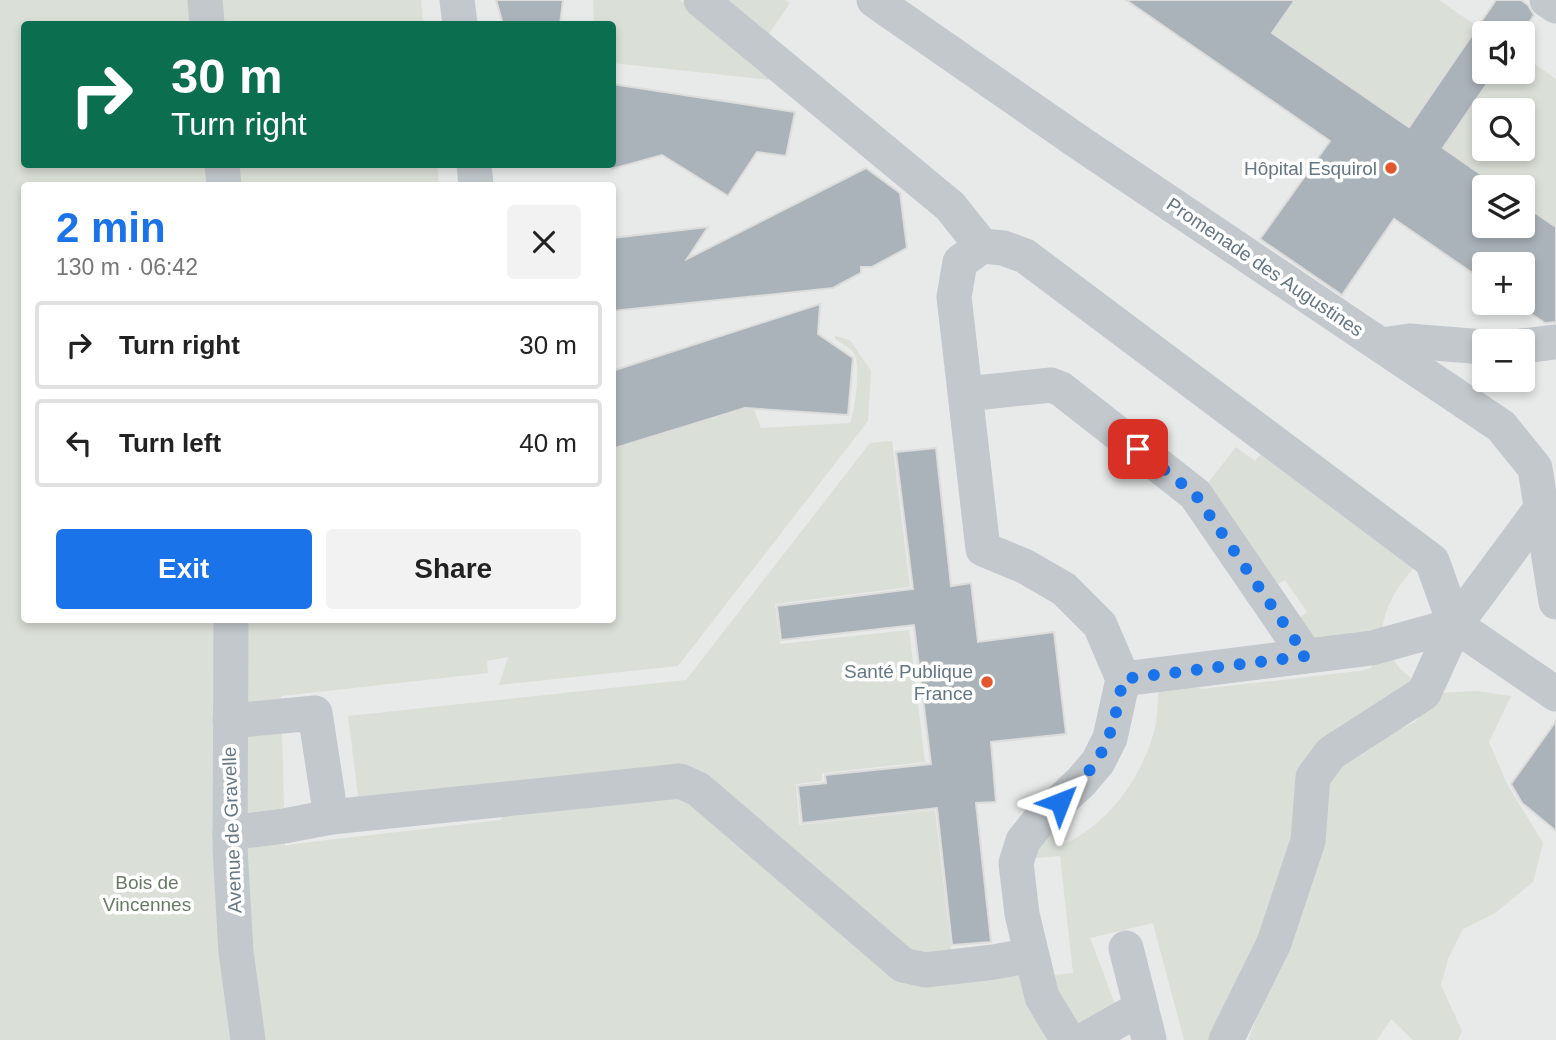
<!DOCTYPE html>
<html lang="en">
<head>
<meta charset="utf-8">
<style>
	body { margin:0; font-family:Helvetica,sans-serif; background:#f2f2f2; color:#222; height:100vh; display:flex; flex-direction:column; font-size:26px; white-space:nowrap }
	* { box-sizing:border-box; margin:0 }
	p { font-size:23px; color:#767676 }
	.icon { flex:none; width:38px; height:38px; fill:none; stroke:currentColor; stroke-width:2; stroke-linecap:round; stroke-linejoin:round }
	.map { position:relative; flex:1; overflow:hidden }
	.side { position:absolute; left:21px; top:182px; width:595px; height:441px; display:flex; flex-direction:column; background:#fff; border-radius:7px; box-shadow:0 4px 10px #0003 }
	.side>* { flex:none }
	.top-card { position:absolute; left:21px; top:21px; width:595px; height:147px; border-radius:7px; box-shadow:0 4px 10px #0003; background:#0b6e4f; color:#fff; overflow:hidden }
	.tools { position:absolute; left:1472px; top:21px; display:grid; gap:14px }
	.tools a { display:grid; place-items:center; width:63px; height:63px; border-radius:7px; background:#fff; box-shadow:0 4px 10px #0003; font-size:35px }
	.pin { position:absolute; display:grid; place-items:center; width:60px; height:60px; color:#fff; margin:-30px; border-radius:14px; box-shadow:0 4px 10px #0006 }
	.me { position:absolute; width:77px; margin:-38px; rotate:45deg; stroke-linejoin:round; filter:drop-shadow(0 0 5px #0008) }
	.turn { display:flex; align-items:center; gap:24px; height:147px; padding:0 35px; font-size:32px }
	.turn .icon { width:91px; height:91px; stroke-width:2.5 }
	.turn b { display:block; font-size:49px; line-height:60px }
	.round { display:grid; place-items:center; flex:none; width:74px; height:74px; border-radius:7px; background:#f2f2f2 }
	.head { display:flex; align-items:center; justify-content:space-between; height:119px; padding:0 35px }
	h1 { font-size:42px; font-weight:600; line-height:52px; color:#1a73e8 }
	.button { display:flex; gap:14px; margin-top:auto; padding:14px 35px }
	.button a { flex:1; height:80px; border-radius:7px; background:#1a73e8; color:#fff; font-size:28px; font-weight:600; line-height:80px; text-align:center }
	.button a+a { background:#f2f2f2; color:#222 }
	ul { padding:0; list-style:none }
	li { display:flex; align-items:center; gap:21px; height:88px; margin:0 14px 10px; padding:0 21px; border:4px solid #e0e0e0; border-radius:7px }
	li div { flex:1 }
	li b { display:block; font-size:26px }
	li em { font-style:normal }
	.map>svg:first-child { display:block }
</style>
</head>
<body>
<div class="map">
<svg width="1556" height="1040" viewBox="0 0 1556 1040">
	<rect width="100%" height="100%" fill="#fafaf8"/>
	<path fill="#e8e9e9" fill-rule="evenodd" d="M418 0H1556V1040H523L503 839 285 844 279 696 612 620V186L436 185 434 165 612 164V24H421ZM1484 33H1522V72H1484ZM1484 110H1522V149H1484ZM1484 187H1522V226H1484ZM1484 264H1522V303H1484ZM1484 341H1522V380H1484Z"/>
	<g fill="#dadfd7" fill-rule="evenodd">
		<path d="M0 0H421L423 24H24V164L437 165 439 185 24 186V620H612L613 449 745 409 754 410 761 428 850 423C855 410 862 362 853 352 849 347 841 343 835 339V336L850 340 871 371 868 421 678 666 499 685 508 657 487 661 488 673 281 696 285 845 501 820 504 814 683 796 896 975 1015 964 1053 1040H0Z"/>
		<polygon points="593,0 680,0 779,81 613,63 612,24 594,24"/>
		<polygon points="718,0 785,0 790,3 766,38"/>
		<polygon points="1295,0 1439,0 1478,27 1409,127 1272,33"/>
		<path d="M1523 56 1556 79V227L1523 204 1522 187H1499L1443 148 1495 72H1522ZM1484 110H1522V149H1484Z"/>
		<polygon points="892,441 910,587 775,604 780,644 909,630 925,762 822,773 822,781 796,784 799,825 935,810 952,956 909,952 709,780 359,803 348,716 686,680 870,443"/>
		<path d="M1236 447 1255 461 1259 456 1269 451 1420 561C1400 583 1386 601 1382 631L1320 645 1296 621 1307 612 1285 580 1272 587 1204 488Z"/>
		<path d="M1392 656 1399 668 1419 685 1340 735 1291 875 1209 1040H1184L1153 923 1090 938 1115 1004 1073 1026 1048 986 1053 975 1073 973 1060 856 1036 858V846L1049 825 1059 847C1108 826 1145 775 1156 723 1158 712 1157 701 1159 690L1199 678 1201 689 1359 671 1371 668 1376 658Z"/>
		<polygon points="1476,691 1511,696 1489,742 1507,784 1543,843 1533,882 1495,913 1463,929 1448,959 1441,985 1462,1031 1458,1040 1413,1040 1391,1019 1377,1040 1248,1040 1308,890 1325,777 1358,751 1415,722 1438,693"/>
	</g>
	<g fill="#aab3b9" stroke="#dcdcda" stroke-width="2">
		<polygon points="496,0 563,0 560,24 503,24"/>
		<polygon points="1126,0 1295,0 1272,33 1409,127 1496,0 1521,0 1528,5 1534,15 1522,33 1484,33 1484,72 1495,72 1443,148 1499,187 1484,187 1484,226 1522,226 1522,204 1556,227 1556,322 1545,323 1515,303 1522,303 1522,264 1484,264 1484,281 1394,219 1342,295 1260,239 1330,141"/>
		<polygon points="612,84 795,112 786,156 757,152 728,196 662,155 612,169"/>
		<polygon points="866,168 900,193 907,248 872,267 861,267 861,273 833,288 612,311 612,238 708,227 687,259"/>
		<polygon points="820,304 818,334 853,358 848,415 745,408 612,449 612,371"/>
		<polygon points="936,448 951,586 971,583 978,642 1054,632 1066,734 991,742 996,802 976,803 991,942 952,945 937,808 802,823 798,786 826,783 825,775 931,764 914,625 781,640 777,606 913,589 896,452"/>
		<polygon points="1556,721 1556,831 1522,803 1511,784"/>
	</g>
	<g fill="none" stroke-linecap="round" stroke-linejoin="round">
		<g stroke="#c3c8cc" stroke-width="35">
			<polyline points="205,0 207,24"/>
			<polyline points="457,0 460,24"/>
			<polyline points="701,0 950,206 982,246"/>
			<polyline points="874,0 1080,143 1501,426 1535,468 1556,602"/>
			<polyline points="1547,0 1556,6"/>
			<polyline points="222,164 224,186"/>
			<polyline points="474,164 476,186"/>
			<polyline points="1382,345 1409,341 1484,347"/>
			<polyline points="1522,346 1556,342"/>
			<polyline points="966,394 1051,385 1061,389 1195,494 1306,656"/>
			<polyline points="231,620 230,849 236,952 248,1040"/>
			<polyline points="1123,679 1372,648 1455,625"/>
			<polyline points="230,721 315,713 331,817 284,826 230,833"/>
			<polyline points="331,817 680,781 698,789 903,965 925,970 994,962 1031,955"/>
			<polyline points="1126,948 1149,1039"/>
			<polyline points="1068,1040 1042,997 1022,914 1016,863 1023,841 1039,821 1081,782 1098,762 1110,738 1123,679 1100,625 1064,589 1024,566 983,549 954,297 960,262 982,246 1003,248 1025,256 1432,561 1455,625 1556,694"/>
			<polyline points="1084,1040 1141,1008"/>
			<polyline points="1226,1040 1274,943 1308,841 1313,777 1331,753 1424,693 1455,625 1540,510"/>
		</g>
	</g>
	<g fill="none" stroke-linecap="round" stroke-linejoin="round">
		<path stroke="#1a73e8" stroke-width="12" stroke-dasharray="0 21.6" d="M1060 802C1106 758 1111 740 1123 679L1306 656 1195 494 1138 449"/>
	</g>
	<g fill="#e4572e" stroke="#fff" stroke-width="2.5">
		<circle cx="1391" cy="168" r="7"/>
		<circle cx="987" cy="682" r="7"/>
	</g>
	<g text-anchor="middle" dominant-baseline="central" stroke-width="7" stroke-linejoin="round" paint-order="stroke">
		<g font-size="19" fill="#657683" stroke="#fff" text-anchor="end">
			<text x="1377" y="168">Hôpital Esquirol</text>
			<text x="973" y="671">Santé Publique<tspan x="973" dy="22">France</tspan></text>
		</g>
		<g font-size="19" fill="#657683" stroke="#fff">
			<text transform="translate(1265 267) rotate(34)">Promenade des Augustines</text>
			<text transform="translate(232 830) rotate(-92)">Avenue de Gravelle</text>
		</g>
		<g font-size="19" fill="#687a64" stroke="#fff">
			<text x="147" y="882">Bois de<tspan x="147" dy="22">Vincennes</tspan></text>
		</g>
	</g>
</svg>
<div class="tools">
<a><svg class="icon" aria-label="sound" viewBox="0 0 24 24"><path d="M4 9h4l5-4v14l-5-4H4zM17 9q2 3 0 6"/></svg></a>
<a><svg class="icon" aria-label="search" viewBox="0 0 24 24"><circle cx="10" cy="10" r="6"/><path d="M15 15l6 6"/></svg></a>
<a><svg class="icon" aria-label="layers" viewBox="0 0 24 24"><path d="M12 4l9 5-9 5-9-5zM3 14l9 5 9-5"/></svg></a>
<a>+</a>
<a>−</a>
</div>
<div class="pin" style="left:1138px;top:449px;background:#d93025"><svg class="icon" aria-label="arrive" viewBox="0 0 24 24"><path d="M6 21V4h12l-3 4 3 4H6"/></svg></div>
<svg class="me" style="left:1060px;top:802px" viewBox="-20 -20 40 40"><path d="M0-17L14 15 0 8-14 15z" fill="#1a73e8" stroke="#fff" stroke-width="4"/></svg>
<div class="top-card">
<div class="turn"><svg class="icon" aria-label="right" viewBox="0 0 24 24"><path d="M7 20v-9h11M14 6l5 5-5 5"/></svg><div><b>30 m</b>Turn right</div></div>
</div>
<section class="side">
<div class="head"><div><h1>2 min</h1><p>130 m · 06:42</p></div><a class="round"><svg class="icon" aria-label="close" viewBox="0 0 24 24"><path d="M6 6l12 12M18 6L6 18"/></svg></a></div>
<ul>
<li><svg class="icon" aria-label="right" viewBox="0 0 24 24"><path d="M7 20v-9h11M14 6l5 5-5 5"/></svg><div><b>Turn right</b></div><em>30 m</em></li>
<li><svg class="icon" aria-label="left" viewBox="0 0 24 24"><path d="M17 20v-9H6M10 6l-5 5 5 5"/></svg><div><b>Turn left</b></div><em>40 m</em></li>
</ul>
<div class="button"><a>Exit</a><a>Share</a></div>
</section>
</div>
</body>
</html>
